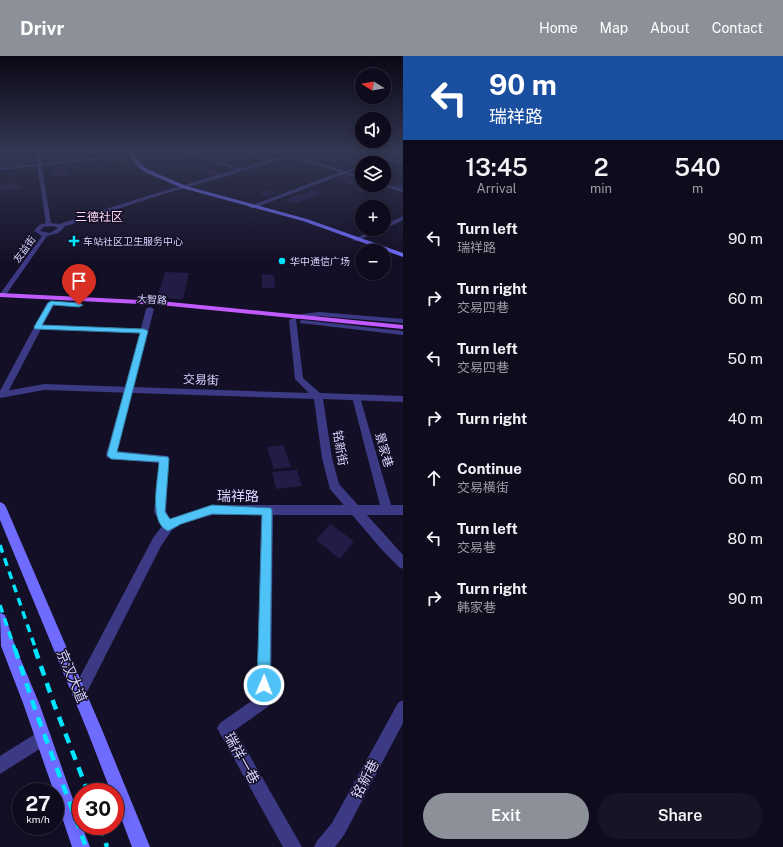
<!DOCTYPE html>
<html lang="en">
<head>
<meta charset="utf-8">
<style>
	body { margin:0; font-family:"Public Sans","Noto Sans SC",sans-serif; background:#171425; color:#f1f3f6; height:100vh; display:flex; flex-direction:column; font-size:15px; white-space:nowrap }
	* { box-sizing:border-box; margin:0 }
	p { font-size:13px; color:#9b9ba3 }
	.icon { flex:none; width:22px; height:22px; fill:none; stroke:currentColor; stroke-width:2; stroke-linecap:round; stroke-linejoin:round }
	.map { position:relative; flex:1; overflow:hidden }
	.details { display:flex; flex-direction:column; background:#0e0b1c; width:380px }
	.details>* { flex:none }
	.hud { background:#1a4fa0; color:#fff; overflow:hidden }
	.needle { width:26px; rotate:281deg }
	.controls { position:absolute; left:355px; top:12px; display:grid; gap:8px }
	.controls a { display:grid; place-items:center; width:36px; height:36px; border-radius:50%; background:#0e0b1c; box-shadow:0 2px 10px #0003,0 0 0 1px #2e2b3b; font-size:20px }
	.speed { position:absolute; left:12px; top:727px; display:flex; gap:8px; font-size:20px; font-weight:700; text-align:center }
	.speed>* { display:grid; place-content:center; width:52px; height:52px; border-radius:50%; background:#0e0b1c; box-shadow:0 2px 10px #0003,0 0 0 1px #2e2b3b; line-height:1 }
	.speed small { font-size:10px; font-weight:400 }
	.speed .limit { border:6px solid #d22; background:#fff; color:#111 }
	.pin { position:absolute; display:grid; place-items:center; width:34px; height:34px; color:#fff; margin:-41px -17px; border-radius:50% 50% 50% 0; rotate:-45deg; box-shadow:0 0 4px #0007 }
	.pin .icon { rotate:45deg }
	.me { position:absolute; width:44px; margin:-22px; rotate:1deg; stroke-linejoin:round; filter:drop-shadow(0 0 3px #0008) }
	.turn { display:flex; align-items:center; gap:14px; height:84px; padding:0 20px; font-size:18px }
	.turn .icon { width:52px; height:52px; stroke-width:2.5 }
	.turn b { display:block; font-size:28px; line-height:34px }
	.eta { display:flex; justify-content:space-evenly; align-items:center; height:68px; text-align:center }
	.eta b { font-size:24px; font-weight:600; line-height:28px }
	.button { display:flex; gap:8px; margin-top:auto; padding:8px 20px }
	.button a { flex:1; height:46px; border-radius:24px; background:#8c9099; color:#fff; font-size:16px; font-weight:600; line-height:46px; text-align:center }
	.button a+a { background:#171425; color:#f1f3f6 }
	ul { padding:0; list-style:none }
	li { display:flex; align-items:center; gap:12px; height:60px; padding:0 20px }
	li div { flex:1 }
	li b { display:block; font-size:15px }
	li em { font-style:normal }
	header { display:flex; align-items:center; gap:24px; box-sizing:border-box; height:56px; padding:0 20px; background:#8c9099; color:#fff }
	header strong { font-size:19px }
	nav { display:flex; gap:22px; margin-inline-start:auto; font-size:14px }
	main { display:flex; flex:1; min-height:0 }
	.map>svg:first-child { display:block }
</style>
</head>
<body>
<header>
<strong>Drivr</strong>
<nav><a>Home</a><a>Map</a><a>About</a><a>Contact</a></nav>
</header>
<main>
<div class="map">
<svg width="403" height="791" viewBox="0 0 403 791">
	<rect width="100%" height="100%" fill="#130f26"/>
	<polygon fill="#12302f" points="126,102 130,110 142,119 115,106 104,104"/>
	<g fill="#241b47">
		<polygon points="376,96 384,99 360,107 351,105"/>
		<polygon points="403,97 403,103 402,103 403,104 400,105 391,102"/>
		<polygon points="35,98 36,109 0,112 0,99 5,99 6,101"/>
		<polygon points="188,98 199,102 192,104 179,100"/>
		<polygon points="212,99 225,103 234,104 226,107 208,100"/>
		<polygon points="67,109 68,114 53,115 52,111"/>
		<polygon points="199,109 214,115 222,118 216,120 193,111"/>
		<polygon points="69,115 70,119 51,120 51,117"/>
		<polygon points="345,119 362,125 362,128 355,130 334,123"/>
		<polygon points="17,126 18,130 20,130 20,133 0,135 0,128"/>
		<polygon points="396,127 403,129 403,134 390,130"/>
		<polygon points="362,129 370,132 373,133 364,137 352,133"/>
		<polygon points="269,134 277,137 267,141 258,138"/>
		<polygon points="312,134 320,136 316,138 319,139 297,147 292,147 284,144"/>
		<polygon points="165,216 189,217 183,243 157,242"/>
		<polygon points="262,218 274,219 275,232 262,232"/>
		<polygon points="283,389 291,411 274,413 267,391"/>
		<polygon points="297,414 302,430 276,433 272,416"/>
		<polygon points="330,468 354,485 340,503 316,484"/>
	</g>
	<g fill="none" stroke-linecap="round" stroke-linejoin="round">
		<g fill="#3d3a85" fill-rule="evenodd">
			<polygon points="400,95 403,95 403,96 373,107 368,107"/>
			<polygon points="362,109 362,111 346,117 343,116"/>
			<polygon points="302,264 403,275 403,279 300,267 300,265"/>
		</g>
		<g fill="#3d3a85" fill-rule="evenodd">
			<polygon points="184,95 190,95 243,114 239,115"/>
			<polygon points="133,98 132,100 0,114 0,112"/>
			<polygon points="384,101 403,106 403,108 383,103"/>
			<polygon points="51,245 55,247 43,269 141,273 146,253 150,251 154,253 117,395 168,400 169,403 166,455 170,463 212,449 380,449 352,341 356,338 360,341 391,449 403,449 403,459 273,459 271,645 269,650 235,674 302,791 283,791 217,672 220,667 257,641 261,459 212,459 181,468 172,474 161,490 84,642 79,644 74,642 72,637 74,632 153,482 162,470 154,456 159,407 111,403 107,402 106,399 140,277 41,273 6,340 0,340 0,335 47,247"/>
			<polygon points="403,644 403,667 344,779 335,791 314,791 317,785 332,767 398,647"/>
			<polygon points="43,673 49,675 51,681 49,687 0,718 0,700"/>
		</g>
		<g fill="#3d3a85" fill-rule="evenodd">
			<path d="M35 95H39L51 167 59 168 147 140 286 99 275 95 292 98 362 121V123L344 118 254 152H250V150L340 116 290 101 151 142 63 171 64 172 58 177 47 180 5 240 3 241 0 238 42 180 34 175 39 169 46 167ZM53 170 58 172 50 177 40 175 43 171Z"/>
			<polygon points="143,95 150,95 132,100 130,99"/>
			<polygon points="384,128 403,133 403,136 382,130"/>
			<polygon points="403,160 403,164 384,173 384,169"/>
			<polygon points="375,173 383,173 357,185 352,184"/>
			<polygon points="319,256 403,263 403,267 319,260 296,263 303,322 320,337 403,340 403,346 323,343 332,402 339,428 403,499 403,513 399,511 383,495 330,433 322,402 314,343 44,334 0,342 0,336 44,328 309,337 295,323 289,264 294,262 294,259"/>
		</g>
		<g fill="#6f6bff" fill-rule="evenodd">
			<polygon points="126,95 130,95 143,110 149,114 186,130 307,163 403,197 403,201 303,165 182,132 145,116 139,112"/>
			<polygon points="0,446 4,448 6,451 100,669 150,791 132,791 115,746 115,736 111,736 87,674 0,464"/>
			<polygon points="0,557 5,559 15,590 39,647 81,766 81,770 82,770 90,791 72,791 55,740 55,736 54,736 23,647 1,590"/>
		</g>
		<polygon fill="#c25bff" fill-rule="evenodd" points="0,237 160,245 403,269 403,273 160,249 0,241"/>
		<g stroke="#00e5ff" stroke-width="3.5" stroke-dasharray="8 6" stroke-linecap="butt">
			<polyline points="0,489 36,594"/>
			<polyline points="0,549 15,594"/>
		</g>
		<g stroke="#00e5ff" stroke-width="4.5" stroke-dasharray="10 8" stroke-linecap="butt">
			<polyline points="15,593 36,656 86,791"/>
			<polyline points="35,593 54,648 88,736"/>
			<polyline points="100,770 107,791"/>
		</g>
	</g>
	<linearGradient id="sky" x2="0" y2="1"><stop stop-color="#0a0815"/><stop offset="0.46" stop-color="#333752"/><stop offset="1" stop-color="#333752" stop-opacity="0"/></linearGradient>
	<rect width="403" height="206" fill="url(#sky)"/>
	<path fill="#4fc3f7" stroke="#337fa1" d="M51 245 79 247 83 249 79 251 53 249 42 269 144 273 148 275 117 396 168 401 169 403 165 456 170 463 212 449 271 452 272 455 270 629 269 633 264 635 259 633 257 629 262 459 212 458 181 468 168 475C148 467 158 424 159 406L111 403 107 399 140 277 35 273 34 271 48 247Z"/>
	<g fill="#00e5ff" stroke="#130f26" stroke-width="1.5">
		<path d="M72 179h4v4h4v4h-4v4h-4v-4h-4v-4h4z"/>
		<circle cx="282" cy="205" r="4"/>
	</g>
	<g text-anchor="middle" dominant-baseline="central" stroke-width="3" stroke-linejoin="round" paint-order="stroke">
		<g font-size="10" fill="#d9d4ff" stroke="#130f26" text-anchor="start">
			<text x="83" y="185">车站社区卫生服务中心</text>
			<text x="290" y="205">华中通信广场</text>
		</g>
		<g font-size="10" fill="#d9d4ff" stroke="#130f26">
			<text transform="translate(24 193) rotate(-54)">友益街</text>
			<text transform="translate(152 243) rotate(4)">大智路</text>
		</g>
		<g font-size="12" fill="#ffd6f0" stroke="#130f26">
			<text x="99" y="161">三德社区</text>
		</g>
		<g font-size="12" fill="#d9d4ff" stroke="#130f26">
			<text transform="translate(201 324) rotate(2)">交易街</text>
			<text transform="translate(340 392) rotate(80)">铭新街</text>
			<text transform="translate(384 394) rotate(74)">景家巷</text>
		</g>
		<g font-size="14" fill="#d9d4ff" stroke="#130f26">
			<text x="238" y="440">瑞祥路</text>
			<text transform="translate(72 620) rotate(67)">京汉大道</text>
			<text transform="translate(242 702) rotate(61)">瑞祥一巷</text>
			<text transform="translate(365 723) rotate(-62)">铭新巷</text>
		</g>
	</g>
</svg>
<div class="controls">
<a><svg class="needle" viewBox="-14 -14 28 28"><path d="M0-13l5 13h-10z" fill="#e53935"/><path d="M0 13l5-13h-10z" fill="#9b9ba3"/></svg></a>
<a><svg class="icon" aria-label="sound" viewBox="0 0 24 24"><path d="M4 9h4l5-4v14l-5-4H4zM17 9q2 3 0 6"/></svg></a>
<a><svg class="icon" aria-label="layers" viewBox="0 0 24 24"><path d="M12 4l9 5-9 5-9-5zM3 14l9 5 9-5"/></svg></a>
<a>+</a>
<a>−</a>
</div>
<div class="speed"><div>27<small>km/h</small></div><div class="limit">30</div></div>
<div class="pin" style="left:79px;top:249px;background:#d93025"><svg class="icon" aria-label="arrive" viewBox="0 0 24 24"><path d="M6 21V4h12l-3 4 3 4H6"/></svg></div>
<svg class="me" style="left:264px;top:629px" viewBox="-20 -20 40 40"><circle r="17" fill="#4fc3f7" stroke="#fff" stroke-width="3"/><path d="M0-11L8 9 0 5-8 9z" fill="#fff"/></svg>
</div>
<section class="details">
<div class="hud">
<div class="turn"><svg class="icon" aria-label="left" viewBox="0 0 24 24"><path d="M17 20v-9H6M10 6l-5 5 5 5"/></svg><div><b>90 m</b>瑞祥路</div></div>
</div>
<div class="eta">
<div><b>13:45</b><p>Arrival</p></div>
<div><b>2</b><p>min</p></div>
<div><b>540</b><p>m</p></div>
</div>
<ul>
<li><svg class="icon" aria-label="left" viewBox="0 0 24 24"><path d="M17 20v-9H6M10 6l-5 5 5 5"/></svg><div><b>Turn left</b><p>瑞祥路</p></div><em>90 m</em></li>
<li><svg class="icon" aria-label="right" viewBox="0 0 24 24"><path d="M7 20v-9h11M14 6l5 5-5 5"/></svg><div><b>Turn right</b><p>交易四巷</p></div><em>60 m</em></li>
<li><svg class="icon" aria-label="left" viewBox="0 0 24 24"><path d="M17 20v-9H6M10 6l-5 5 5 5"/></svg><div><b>Turn left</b><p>交易四巷</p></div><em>50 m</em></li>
<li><svg class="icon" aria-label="right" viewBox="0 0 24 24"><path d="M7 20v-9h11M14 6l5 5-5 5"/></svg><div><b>Turn right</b></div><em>40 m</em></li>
<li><svg class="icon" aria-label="ahead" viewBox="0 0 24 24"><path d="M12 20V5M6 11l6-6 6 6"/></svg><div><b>Continue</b><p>交易横街</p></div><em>60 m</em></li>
<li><svg class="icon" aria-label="left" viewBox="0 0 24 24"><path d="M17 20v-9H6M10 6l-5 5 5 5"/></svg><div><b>Turn left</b><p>交易巷</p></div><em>80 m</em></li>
<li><svg class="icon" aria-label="right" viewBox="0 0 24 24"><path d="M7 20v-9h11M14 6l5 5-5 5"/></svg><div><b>Turn right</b><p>韩家巷</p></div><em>90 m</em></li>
</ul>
<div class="button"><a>Exit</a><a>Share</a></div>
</section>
</main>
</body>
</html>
